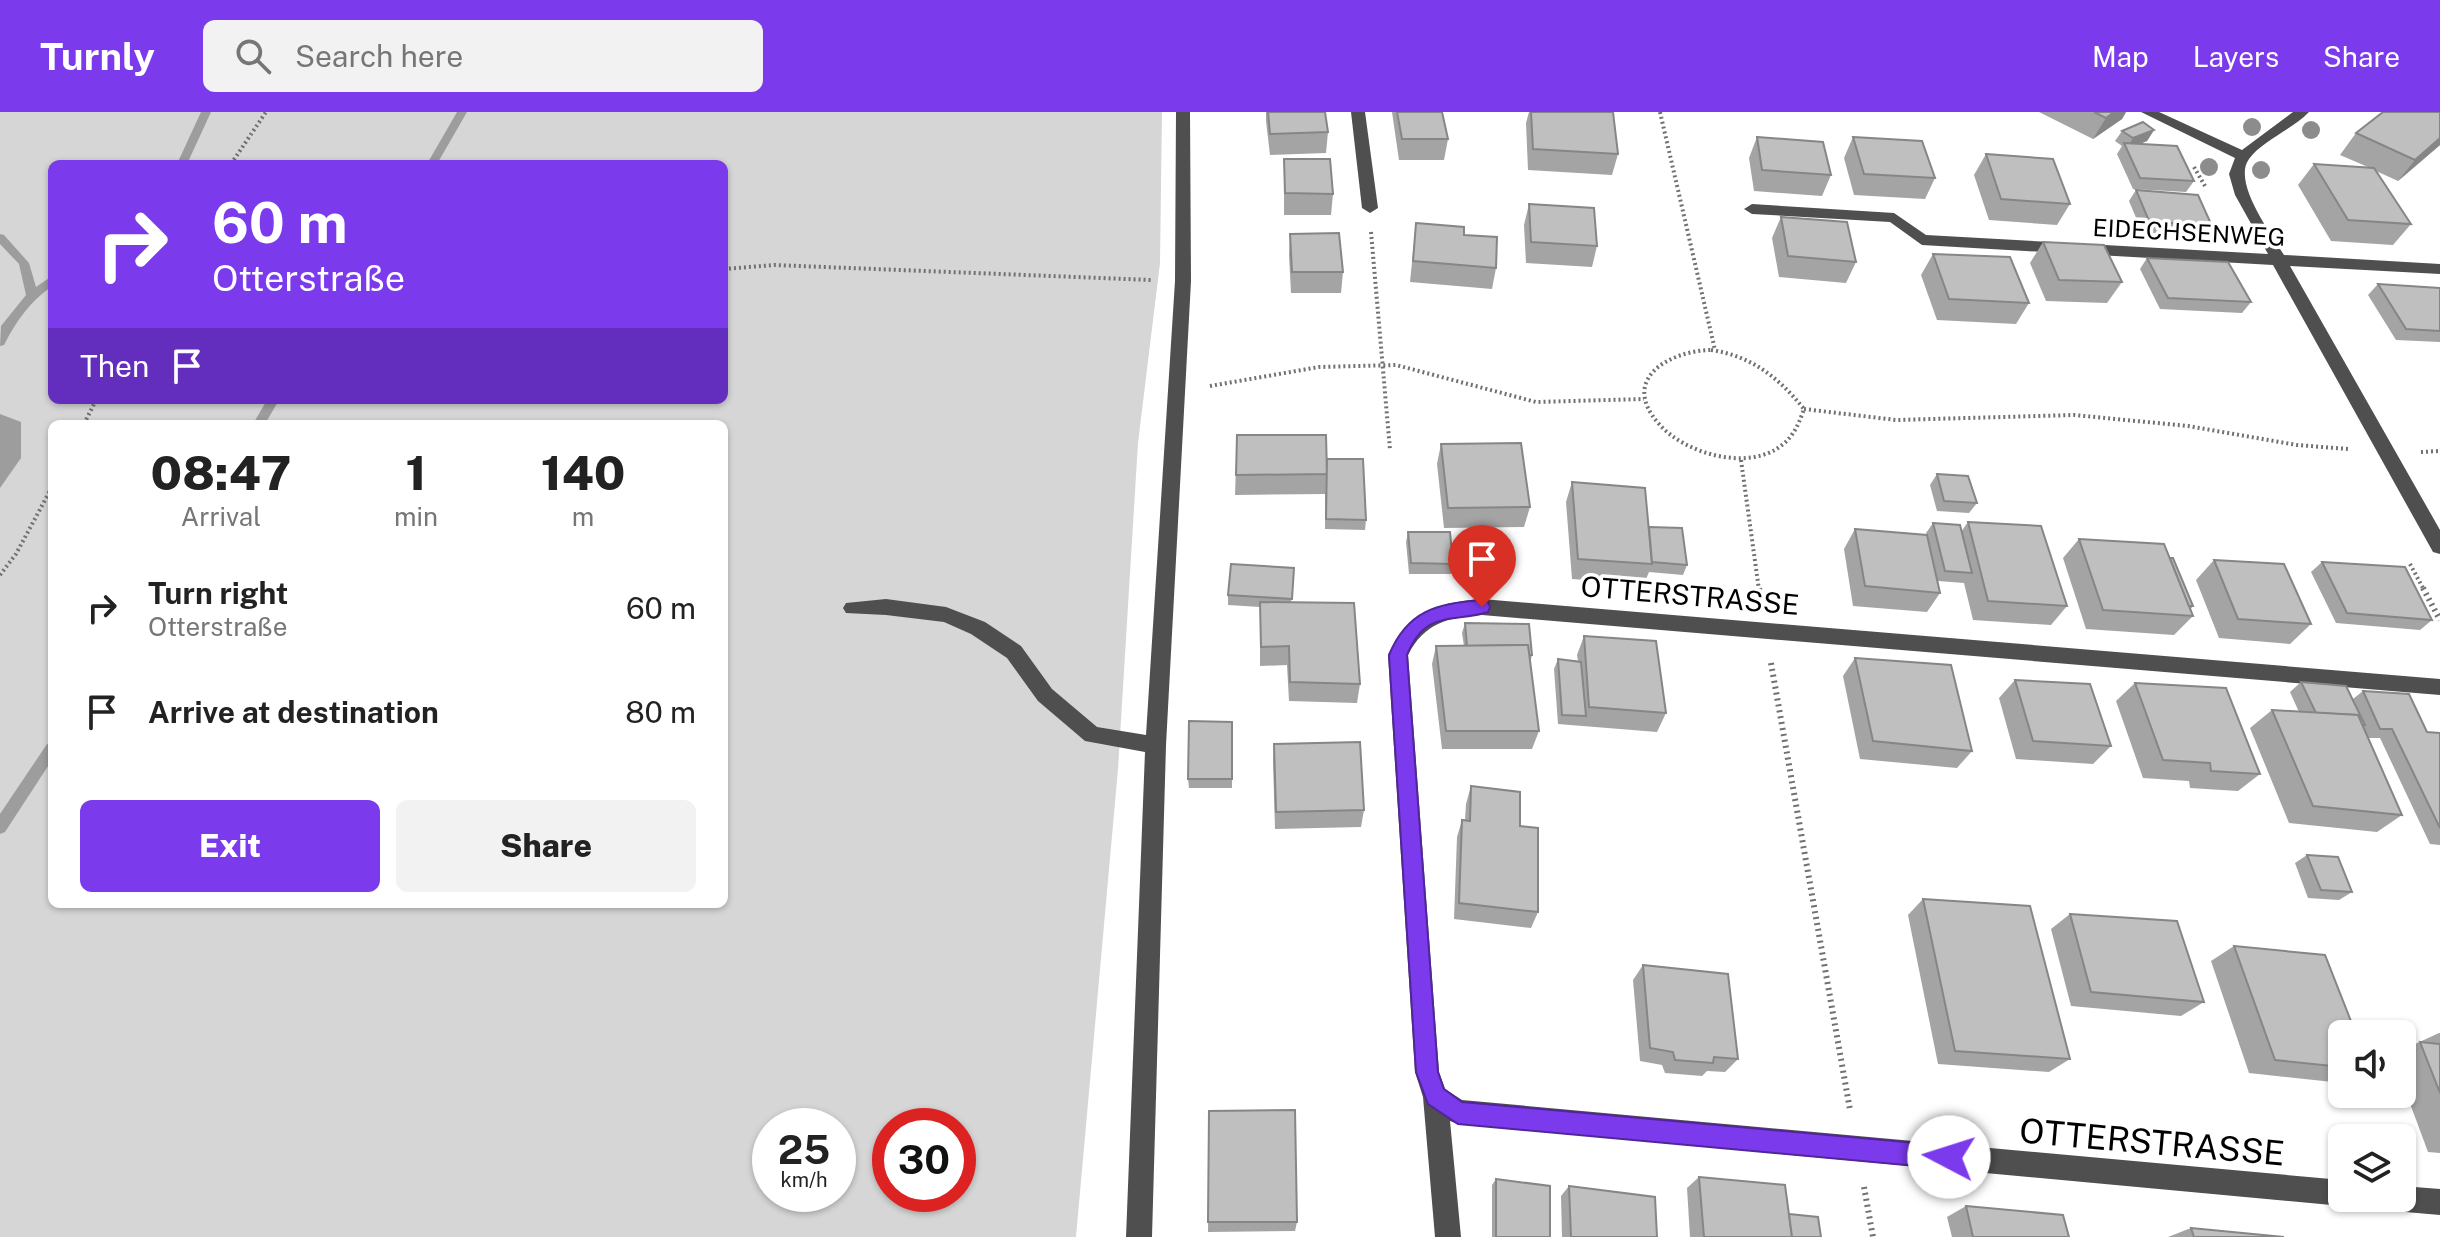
<!DOCTYPE html>
<html lang="en">
<head>
<meta charset="utf-8">
<style>
	body { margin:0; font-family:"Public Sans",sans-serif; background:#f2f2f2; color:#222; height:100vh; display:flex; flex-direction:column; font-size:30px; white-space:nowrap }
	* { box-sizing:border-box; margin:0 }
	p { font-size:26px; color:#767676 }
	.icon { flex:none; width:44px; height:44px; fill:none; stroke:currentColor; stroke-width:2; stroke-linecap:round; stroke-linejoin:round }
	.map { position:relative; flex:1; overflow:hidden }
	.details { position:absolute; left:48px; top:308px; width:680px; height:488px; display:flex; flex-direction:column; background:#fff; border-radius:12px; box-shadow:0 2px 6px #0004 }
	.details>* { flex:none }
	.banner { position:absolute; left:48px; top:48px; width:680px; height:244px; border-radius:12px; box-shadow:0 2px 6px #0004; background:#7c3aed; color:#fff; overflow:hidden }
	.buttons { position:absolute; left:2328px; top:908px; display:grid; gap:16px }
	.buttons a { display:grid; place-items:center; width:88px; height:88px; border-radius:12px; background:#fff; box-shadow:0 2px 6px #0004; font-size:40px }
	.speed { position:absolute; left:752px; top:996px; display:flex; gap:16px; font-size:40px; font-weight:700; text-align:center }
	.speed>* { display:grid; place-content:center; width:104px; height:104px; border-radius:50%; background:#fff; box-shadow:0 2px 6px #0004; line-height:1 }
	.speed small { font-size:20px; font-weight:400 }
	.speed .limit { border:12px solid #d22; background:#fff; color:#111 }
	.pin { position:absolute; display:grid; place-items:center; width:68px; height:68px; color:#fff; margin:-82px -34px; border-radius:50% 50% 50% 0; rotate:-45deg; box-shadow:0 0 8px #0007 }
	.pin .icon { rotate:45deg }
	.me { position:absolute; width:88px; margin:-44px; rotate:275deg; stroke-linejoin:round; filter:drop-shadow(0 0 6px #0008) }
	.turn { display:flex; align-items:center; gap:28px; height:168px; padding:0 32px; font-size:36px }
	.turn .icon { width:104px; height:104px; stroke-width:2.5 }
	.turn b { display:block; font-size:56px; line-height:68px }
	.then { display:flex; align-items:center; height:76px; padding:0 32px; background:#0003; gap:16px; font-size:30px }
	.eta { display:flex; justify-content:space-evenly; align-items:center; height:136px; text-align:center }
	.eta b { font-size:48px; font-weight:800; line-height:56px }
	.action { display:flex; gap:16px; margin-top:auto; padding:16px 32px }
	.action a { flex:1; height:92px; border-radius:12px; background:#7c3aed; color:#fff; font-size:32px; font-weight:800; line-height:92px; text-align:center }
	.action a+a { background:#f2f2f2; color:#222 }
	ul { padding:0; list-style:none }
	li { display:flex; align-items:center; gap:24px; height:104px; padding:0 32px }
	li div { flex:1 }
	li b { display:block; font-size:30px }
	li em { font-style:normal }
	header { display:flex; align-items:center; gap:48px; box-sizing:border-box; height:112px; padding:0 40px; background:#7c3aed; color:#fff }
	header strong { font-size:38px }
	nav { display:flex; gap:44px; margin-inline-start:auto; font-size:28px }
	.search { width:560px; height:72px; background:#f2f2f2; display:flex; align-items:center; gap:20px; box-sizing:border-box; padding:0 28px; border-radius:12px; color:#767676; font-size:30px }
	.map>svg:first-child { display:block }
</style>
</head>
<body>
<header>
<strong>Turnly</strong>
<div class="search"><svg class="icon" aria-label="search" viewBox="0 0 24 24"><circle cx="10" cy="10" r="6"/><path d="M15 15l6 6"/></svg>Search here</div>
<nav><a>Map</a><a>Layers</a><a>Share</a></nav>
</header>
<div class="map">
<svg width="2440" height="1125" viewBox="0 0 2440 1125">
	<rect width="100%" height="100%" fill="#fff"/>
	<path fill="#d6d6d6" fill-rule="evenodd" d="M0 0H1162L1160 151 1138 331 1118 657 1076 1125H0ZM52 52H724V288H52ZM52 312H724V792H52ZM770 1014H838V1082H770ZM890 1014H958V1082H890Z"/>
	<polygon fill="#9d9d9d" points="0,302 21,310 21,346 0,376"/>
	<g fill="none" stroke-linecap="round" stroke-linejoin="round">
		<g fill="#9d9d9d" fill-rule="evenodd">
			<polygon points="201,0 211,0 187,52 177,52"/>
			<polygon points="457,0 467,0 437,52 427,52"/>
			<path d="M0 122 4 123 29 151 36 175 52 164V174C30 190 16 209 4 233L0 234 1 214 26 183 19 152 0 132Z"/>
			<polygon points="267,288 279,288 265,312 253,312"/>
			<polygon points="52,630 52,648 5,720 0,722 0,702 47,632"/>
		</g>
		<g stroke="#717171" stroke-width="4" stroke-dasharray="2 3" stroke-linecap="butt">
			<polyline points="1660,0 1715,238"/>
			<polyline points="231,52 266,0"/>
			<polyline points="2194,55 2205,74"/>
			<polyline points="1371,120 1390,338"/>
			<polyline points="724,157 774,153 1151,168"/>
			<path d="M1711 238C1752 244 1779 266 1804 297 1799 311 1794 324 1782 333 1749 360 1685 342 1659 312 1619 267 1669 239 1711 238Z"/>
			<polyline points="1210,274 1319,255 1396,253 1536,290 1644,287"/>
			<polyline points="1804,297 1896,308 2074,303 2188,314 2297,333 2348,337"/>
			<polyline points="84,312 96,288"/>
			<polyline points="2421,340 2440,339"/>
			<polyline points="1741,348 1759,478"/>
			<polyline points="2410,452 2424,478"/>
			<polyline points="0,463 16,442 52,375"/>
		</g>
		<g stroke="#717171" stroke-width="6" stroke-dasharray="2 4" stroke-linecap="butt">
			<polyline points="1759,476 1760,486"/>
			<polyline points="2423,476 2440,508"/>
			<polyline points="1771,551 1850,998"/>
			<polyline points="1864,1075 1873,1125"/>
		</g>
		<g fill="#4f4f4f" fill-rule="evenodd">
			<polygon points="1176,0 1190,0 1191,169 1166,633 1152,1125 1126,1125 1145,640 1085,629 1038,589 1007,546 971,522 944,510 886,503 846,501 843,496 846,491 886,487 946,495 985,510 1021,534 1052,577 1097,615 1146,623 1175,169"/>
			<polygon points="1351,0 1365,0 1378,96 1370,101 1362,96"/>
			<path d="M2141 0H2159L2242 38 2293 0H2309C2293 17 2262 29 2249 47 2232 70 2271 122 2284 143L2440 152V162L2290 154 2440 418V442L2433 440 2273 153 1922 133 1890 110 1752 102 1744 97 1752 92 1894 101 1926 123 2268 142 2235 83 2229 62 2235 46Z"/>
			<path d="M1482 487 2440 567V583L1482 503C1449 505 1424 511 1408 543L1439 960 1445 977 1462 988 2342 1068V1086H2353L2351 1090 2342 1094 1458 1012 1450 1009 1461 1125H1435L1423 985 1415 960 1388 543C1411 499 1434 491 1482 487Z"/>
			<polygon points="2402,1074 2440,1077 2440,1103 2394,1099 2385,1095 2381,1086 2402,1086"/>
		</g>
	</g>
	<g fill="#8c8c8c">
		<circle cx="2252" cy="15" r="9"/>
		<circle cx="2311" cy="18" r="9"/>
		<circle cx="2209" cy="55" r="9"/>
		<circle cx="2261" cy="58" r="9"/>
	</g>
	<g fill="#a4a4a4">
		<polygon points="1266,0 1325,0 1328,20 1326,41 1270,43 1266,9"/>
		<polygon points="1392,0 1442,0 1448,27 1444,48 1399,48"/>
		<polygon points="1529,0 1613,0 1618,42 1612,63 1528,58 1526,11"/>
		<polygon points="2039,0 2126,0 2122,7 2093,27"/>
		<polygon points="2154,18 2147,29 2139,32 2194,69 2186,80 2133,77 2117,42 2122,34 2115,29 2122,19"/>
		<polygon points="2356,21 2440,33 2398,69 2376,59 2411,112 2393,133 2331,129 2298,73 2314,52 2368,55 2340,43"/>
		<polygon points="1757,25 1831,63 1822,84 1754,79 1749,46"/>
		<polygon points="1853,25 1935,66 1925,87 1854,83 1844,46"/>
		<polygon points="1986,42 2070,92 2057,113 1989,108 1974,63"/>
		<polygon points="1284,47 1333,82 1331,103 1284,103"/>
		<polygon points="2136,78 2212,114 2204,125 2142,120 2129,89"/>
		<polygon points="1529,92 1597,134 1592,155 1526,151 1524,113"/>
		<polygon points="1781,105 1856,150 1846,171 1779,165 1772,126"/>
		<polygon points="1416,111 1464,123 1496,156 1492,177 1410,170"/>
		<polygon points="1290,122 1343,160 1341,181 1291,181 1289,143"/>
		<polygon points="2043,130 2122,170 2107,191 2046,189 2030,151"/>
		<polygon points="1933,142 2029,191 2016,212 1937,208 1921,163"/>
		<polygon points="2147,146 2251,190 2242,201 2160,197 2140,157"/>
		<polygon points="2378,172 2440,176 2440,230 2396,228 2368,183"/>
		<polygon points="1237,323 1327,347 1366,408 1365,418 1325,417 1325,381 1325,382 1235,383"/>
		<polygon points="1441,332 1530,395 1524,415 1444,416 1437,352"/>
		<polygon points="1937,362 1977,391 1969,401 1937,399 1930,373"/>
		<polygon points="1572,370 1649,415 1687,453 1683,463 1649,460 1644,472 1572,467 1566,390"/>
		<polygon points="1968,410 2067,494 2051,513 1973,508 1964,471 1938,469 1940,481 1927,500 1853,494 1844,437 1855,417 1927,423 1926,421 1933,411 1961,420"/>
		<polygon points="1408,420 1453,452 1451,462 1409,462 1406,430"/>
		<polygon points="2079,427 2170,446 2193,494 2190,498 2193,504 2174,523 2086,517 2063,446"/>
		<polygon points="2214,448 2311,512 2290,532 2219,526 2196,468"/>
		<polygon points="2322,450 2432,508 2420,518 2336,511 2311,460"/>
		<polygon points="1294,456 1291,491 1360,572 1357,591 1289,589 1287,553 1260,554 1260,495 1228,493 1228,483"/>
		<polygon points="1465,511 1532,543 1530,551 1539,619 1532,637 1442,637 1432,552 1436,534 1464,534 1462,521"/>
		<polygon points="1584,524 1666,601 1657,620 1558,612 1554,557 1558,547 1578,549 1577,543"/>
		<polygon points="1855,546 1972,639 1957,656 1860,647 1843,564"/>
		<polygon points="2015,568 2111,634 2093,652 2016,647 1999,586"/>
		<polygon points="2301,570 2353,587 2363,579 2427,620 2440,621 2440,733 2430,732 2380,626 2368,626 2402,703 2377,720 2289,711 2250,616 2272,598 2299,600 2290,580"/>
		<polygon points="2135,571 2260,662 2238,679 2190,676 2189,669 2143,666 2116,589"/>
		<polygon points="1232,610 1232,676 1189,676 1188,667"/>
		<polygon points="1274,632 1364,698 1361,715 1275,717 1273,649"/>
		<polygon points="1471,674 1520,714 1538,800 1531,816 1454,807 1457,725 1462,708 1465,708 1466,692"/>
		<polygon points="2307,743 2352,780 2339,788 2308,786 2295,751"/>
		<polygon points="1923,787 2070,947 2049,960 1938,952 1908,803"/>
		<polygon points="2070,802 2204,890 2181,904 2071,894 2051,817"/>
		<polygon points="2234,834 2342,922 2342,971 2249,961 2211,849"/>
		<polygon points="1643,853 1738,947 1725,960 1707,959 1702,964 1665,961 1662,953 1640,949 1633,868"/>
		<polygon points="2439,921 2440,921 2440,1041 2428,1040 2402,970 2402,938"/>
		<polygon points="1209,999 1297,1110 1295,1119 1208,1120"/>
		<polygon points="1699,1065 1789,1102 1821,1125 1690,1125 1687,1076"/>
		<polygon points="1496,1067 1550,1125 1492,1125 1492,1073"/>
		<polygon points="1569,1074 1657,1125 1562,1125 1561,1084"/>
		<polygon points="1966,1094 2069,1125 1952,1125 1947,1105"/>
		<polygon points="2191,1116 2284,1125 2168,1125"/>
	</g>
	<g fill="#868686">
		<polygon points="2114,0 2126,0 2122,7 2093,27 2106,6"/>
		<polygon points="2154,18 2147,29 2127,37 2133,26"/>
		<polygon points="2440,26 2440,33 2398,69 2415,48"/>
	</g>
	<g fill="#bfbfbf" stroke="#868686" stroke-width="2">
		<polygon points="1268,0 1325,0 1328,20 1270,22"/>
		<polygon points="1397,0 1442,0 1448,27 1402,27"/>
		<polygon points="1531,0 1613,0 1618,42 1533,37"/>
		<polygon points="2094,0 2114,0 2106,6"/>
		<polygon points="2383,0 2440,0 2440,26 2415,48 2356,21"/>
		<polygon points="2143,10 2154,18 2133,26 2122,19"/>
		<polygon points="1757,25 1823,30 1831,63 1762,58"/>
		<polygon points="1853,25 1922,29 1935,66 1864,62"/>
		<polygon points="2124,31 2177,34 2194,69 2140,66"/>
		<polygon points="1986,42 2053,47 2070,92 2001,87"/>
		<polygon points="1284,47 1330,47 1333,82 1285,81"/>
		<polygon points="2314,52 2374,56 2411,112 2348,108"/>
		<polygon points="2136,78 2198,83 2212,114 2149,109"/>
		<polygon points="1529,92 1594,96 1597,134 1531,130"/>
		<polygon points="1781,105 1847,110 1856,150 1788,144"/>
		<polygon points="1416,111 1464,115 1464,123 1497,125 1496,156 1413,149"/>
		<polygon points="1339,121 1343,160 1292,160 1290,122"/>
		<polygon points="2043,130 2104,133 2122,170 2059,168"/>
		<polygon points="1933,142 2010,145 2029,191 1949,187"/>
		<polygon points="2147,146 2228,150 2251,190 2168,186"/>
		<polygon points="2378,172 2440,176 2440,219 2406,217"/>
		<polygon points="1237,323 1326,323 1327,362 1236,363"/>
		<polygon points="1521,331 1530,395 1448,396 1441,332"/>
		<polygon points="1327,347 1363,347 1366,408 1326,407"/>
		<polygon points="1937,362 1968,364 1977,391 1944,389"/>
		<polygon points="1572,370 1645,376 1652,452 1578,447"/>
		<polygon points="1968,410 2041,414 2067,494 1988,489"/>
		<polygon points="1933,411 1960,413 1972,461 1945,459"/>
		<polygon points="1649,415 1682,416 1687,453 1652,450"/>
		<polygon points="1855,417 1927,423 1940,481 1865,474"/>
		<polygon points="1408,420 1450,420 1453,452 1411,451"/>
		<polygon points="2079,427 2164,432 2193,504 2103,498"/>
		<polygon points="2170,446 2173,446 2193,494 2189,494"/>
		<polygon points="2214,448 2284,452 2311,512 2238,507"/>
		<polygon points="2322,450 2405,455 2432,508 2347,501"/>
		<polygon points="1231,452 1294,456 1292,487 1228,483"/>
		<polygon points="1260,490 1354,491 1360,572 1290,570 1289,534 1261,535"/>
		<polygon points="1465,511 1529,512 1532,543 1529,543 1528,533 1467,534"/>
		<polygon points="1584,524 1656,529 1666,601 1589,595"/>
		<polygon points="1528,533 1539,619 1446,619 1436,534"/>
		<polygon points="1855,546 1951,553 1972,639 1873,629"/>
		<polygon points="1558,547 1581,550 1586,604 1562,603"/>
		<polygon points="2015,568 2090,572 2111,634 2033,629"/>
		<polygon points="2301,570 2346,574 2365,613 2362,613 2358,603 2316,601"/>
		<polygon points="2135,571 2226,576 2260,662 2211,659 2210,651 2163,648"/>
		<polygon points="2363,579 2409,582 2427,620 2440,621 2440,716 2392,617 2380,617"/>
		<polygon points="2272,598 2358,603 2402,703 2313,694"/>
		<polygon points="1189,609 1232,610 1232,667 1188,667"/>
		<polygon points="1360,630 1364,698 1276,700 1274,632"/>
		<polygon points="1471,674 1520,680 1520,714 1538,716 1538,800 1459,791 1462,708 1470,709"/>
		<polygon points="2307,743 2338,745 2352,780 2321,778"/>
		<polygon points="1923,787 2030,794 2070,947 1955,939"/>
		<polygon points="2070,802 2177,809 2204,890 2091,880"/>
		<polygon points="2234,834 2325,843 2356,922 2342,922 2342,955 2275,948"/>
		<polygon points="1643,853 1728,862 1738,947 1714,945 1713,951 1675,948 1673,940 1650,936"/>
		<polygon points="2420,930 2440,932 2440,981"/>
		<polygon points="1295,998 1297,1110 1208,1110 1209,999"/>
		<polygon points="1699,1065 1785,1073 1792,1125 1704,1125"/>
		<polygon points="1496,1067 1550,1074 1550,1125 1496,1125"/>
		<polygon points="1569,1074 1655,1085 1657,1125 1571,1125"/>
		<polygon points="1966,1094 2063,1103 2069,1125 1973,1125"/>
		<polygon points="1789,1102 1818,1105 1821,1125 1792,1125"/>
		<polygon points="2191,1116 2284,1125 2194,1125"/>
	</g>
	<path fill="#7c3aed" stroke="#51269a" stroke-width="2" d="M1482 488 1488 490 1490 495 1488 500C1453 511 1426 497 1407 543L1438 960 1444 977 1462 990 1949 1034 1957 1037 1960 1045 1957 1053 1949 1057 1458 1012 1428 992 1416 960 1389 543C1407 499 1437 491 1482 488Z"/>
	<g text-anchor="middle" dominant-baseline="central" stroke-width="7" stroke-linejoin="round" paint-order="stroke">
		<g font-size="24" fill="#000" stroke="#fff">
			<text transform="translate(2189 120) rotate(3)">EIDECHSENWEG</text>
		</g>
		<g font-size="28" fill="#000" stroke="#fff">
			<text transform="translate(1690 483) rotate(5)">OTTERSTRASSE</text>
		</g>
		<g font-size="34" fill="#000" stroke="#fff">
			<text transform="translate(2152 1030) rotate(5)">OTTERSTRASSE</text>
		</g>
	</g>
</svg>
<div class="buttons">
<a><svg class="icon" aria-label="sound" viewBox="0 0 24 24"><path d="M4 9h4l5-4v14l-5-4H4zM17 9q2 3 0 6"/></svg></a>
<a><svg class="icon" aria-label="layers" viewBox="0 0 24 24"><path d="M12 4l9 5-9 5-9-5zM3 14l9 5 9-5"/></svg></a>
</div>
<div class="speed"><div>25<small>km/h</small></div><div class="limit">30</div></div>
<div class="pin" style="left:1482px;top:495px;background:#d93025"><svg class="icon" aria-label="arrive" viewBox="0 0 24 24"><path d="M6 21V4h12l-3 4 3 4H6"/></svg></div>
<svg class="me" style="left:1949px;top:1045px" viewBox="-20 -20 40 40"><circle r="19" fill="#fff"/><path d="M0-13L10 11 0 6-10 11z" fill="#7c3aed"/></svg>
<div class="banner">
<div class="turn"><svg class="icon" aria-label="right" viewBox="0 0 24 24"><path d="M7 20v-9h11M14 6l5 5-5 5"/></svg><div><b>60 m</b>Otterstraße</div></div>
<div class="then">Then<svg class="icon" aria-label="arrive" viewBox="0 0 24 24"><path d="M6 21V4h12l-3 4 3 4H6"/></svg></div>
</div>
<section class="details">
<div class="eta">
<div><b>08:47</b><p>Arrival</p></div>
<div><b>1</b><p>min</p></div>
<div><b>140</b><p>m</p></div>
</div>
<ul>
<li><svg class="icon" aria-label="right" viewBox="0 0 24 24"><path d="M7 20v-9h11M14 6l5 5-5 5"/></svg><div><b>Turn right</b><p>Otterstraße</p></div><em>60 m</em></li>
<li><svg class="icon" aria-label="arrive" viewBox="0 0 24 24"><path d="M6 21V4h12l-3 4 3 4H6"/></svg><div><b>Arrive at destination</b></div><em>80 m</em></li>
</ul>
<div class="action"><a>Exit</a><a>Share</a></div>
</section>
</div>
</body>
</html>
